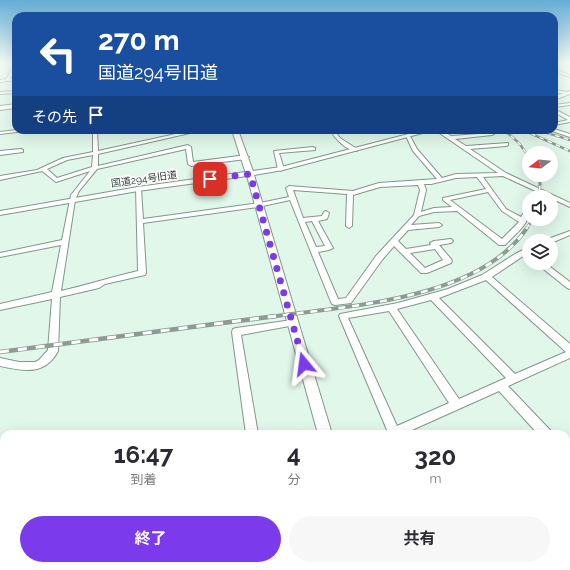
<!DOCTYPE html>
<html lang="ja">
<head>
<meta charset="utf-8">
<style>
	body { margin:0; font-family:Raleway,"Noto Sans JP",sans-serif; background:#f7f7f7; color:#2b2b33; height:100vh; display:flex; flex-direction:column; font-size:15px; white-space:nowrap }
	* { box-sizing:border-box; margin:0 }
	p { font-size:13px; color:#7c7c81 }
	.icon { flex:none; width:22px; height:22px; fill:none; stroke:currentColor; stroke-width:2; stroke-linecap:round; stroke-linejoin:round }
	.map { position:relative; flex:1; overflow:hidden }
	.side { position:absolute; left:0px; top:430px; width:570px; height:140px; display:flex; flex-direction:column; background:#fff; border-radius:12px 12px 0 0; box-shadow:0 4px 16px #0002 }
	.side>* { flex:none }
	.banner { position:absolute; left:12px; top:12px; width:546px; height:122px; border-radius:12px; box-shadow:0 4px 16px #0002; background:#1a4fa0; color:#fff; overflow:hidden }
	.needle { width:26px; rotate:254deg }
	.fabs { position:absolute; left:522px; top:146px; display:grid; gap:8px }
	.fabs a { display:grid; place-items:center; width:36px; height:36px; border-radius:50%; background:#fff; box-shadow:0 4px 16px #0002; font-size:20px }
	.pin { position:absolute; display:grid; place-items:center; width:34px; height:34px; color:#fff; margin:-17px; border-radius:8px; box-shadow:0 2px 6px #0006 }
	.me { position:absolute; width:44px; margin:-22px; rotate:344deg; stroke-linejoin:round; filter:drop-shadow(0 0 3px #0008) }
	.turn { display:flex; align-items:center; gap:14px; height:84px; padding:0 20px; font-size:18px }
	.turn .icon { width:52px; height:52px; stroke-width:2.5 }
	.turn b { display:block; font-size:28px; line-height:34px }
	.then { display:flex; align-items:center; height:38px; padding:0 20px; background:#0003; gap:8px; font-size:15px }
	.eta { display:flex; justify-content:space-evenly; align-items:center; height:68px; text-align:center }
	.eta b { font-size:24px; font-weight:700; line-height:28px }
	.cta { display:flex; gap:8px; margin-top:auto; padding:8px 20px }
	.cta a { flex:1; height:46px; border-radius:24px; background:#7c3aed; color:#fff; font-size:16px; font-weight:700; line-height:46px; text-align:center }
	.cta a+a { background:#f7f7f7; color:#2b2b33 }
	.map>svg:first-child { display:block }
</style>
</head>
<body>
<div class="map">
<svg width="570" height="570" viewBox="0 0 570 570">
	<rect width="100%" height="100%" fill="#e1f7ea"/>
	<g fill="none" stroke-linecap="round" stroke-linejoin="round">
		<defs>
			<g id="minor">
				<polygon points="16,64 16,68 10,79 16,78 16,80 0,82 0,80 6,79"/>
				<polygon points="554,69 570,75 570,77 554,71"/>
				<polygon points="554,90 568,92 570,93 568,94 554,92"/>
				<polygon points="16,91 16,93 0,94 0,92"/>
				<polygon points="570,103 570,105 554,107 554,105"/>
				<polygon points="554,109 570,117 570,122 554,125 554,123 568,120 554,112"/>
				<polygon points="554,129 570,134 570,137 552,131 552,130 554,130"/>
				<polygon points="16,130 27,130 25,131 0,134 0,132"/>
				<path d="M93 130H97L98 151 194 130H203L98 154V166L188 145 191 147 193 162 246 155 249 157 246 159 191 166 188 164 186 149 97 169 79 191 75 200 61 291C87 285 112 277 138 271L136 188 138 187 141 189 143 219 260 203 289 197 286 188 289 186 353 191 379 183 437 179 413 151 406 136 408 135 410 136 417 149 442 178 456 174 498 173 438 132V130H442L451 136 494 133V134L492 135 455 139 466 146 508 143V145L506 146 470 149 506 173 570 203V207L503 176 483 177 506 209 521 217 525 211H529C529 225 514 235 505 245H499L457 211 434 212 419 216 411 225 439 223 442 225 439 227 408 230 398 241 406 249 431 245 430 243 434 241 451 239 453 241 451 243 439 245 451 259 452 261 451 263 427 273H421L394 246 382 260 351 303 335 305 332 304 331 302 290 200 258 207 143 223 146 273 145 275 105 284 99 288 60 297 58 351C45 376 23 371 0 366V358L19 362H35L39 360 48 350 52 299 0 310V304L52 292 61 245 0 257V253L62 240 71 195 90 171 56 182 42 171 0 180V176L37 170 63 158 93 152ZM93 155 92 167 57 178 47 169 67 160ZM477 177 486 189 443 198V200L452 207 434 208 421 212 426 190 424 184H431L456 178ZM418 185 420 190 414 215 376 256 346 298 338 299 318 252 329 250 333 248 318 221 327 219 329 213 326 211 324 212 322 216 303 218 293 190 347 194 346 226 349 228 352 226 353 195 380 187ZM488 192 502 211 519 222 502 239 450 200ZM312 221 325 246 316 247 305 222ZM435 249 443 260 425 268 410 253Z"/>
				<path d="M330 130H334L340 138 357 149V151C346 151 335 138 330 130Z"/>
				<polygon points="313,147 315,148 315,150 279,153 284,169 281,171 278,169 274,151"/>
				<polygon points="21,149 23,150 23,152 0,155 0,151"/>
				<polygon points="570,231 570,235 551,243 551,241 546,241 548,239"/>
				<path d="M529 247V252L492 277 570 344V358L508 386 550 430 552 434H538L499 391 403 434H385L387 430 339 316 340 314 398 303 448 289 482 275 515 254ZM486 280 566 352 515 374 439 298ZM431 300 506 378 459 399 397 309ZM389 311 449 403 397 426 348 318Z"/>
				<polygon points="536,263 545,263 570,282 570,289 567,288"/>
				<polygon points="292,320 295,321 296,323 295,325 241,335 258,434 246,434 232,332 233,329 236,328"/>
				<polygon points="566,450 570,452 570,466 566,464"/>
				<polygon points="570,481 570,493 566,495 566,483"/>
				<polygon points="566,506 570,507 570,523 566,522"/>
				<polygon points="4,545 4,559 0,561 0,547"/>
				<rect x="75" y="566" width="14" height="4"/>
				<rect x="218" y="566" width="14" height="4"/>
				<polygon points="453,566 468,566 470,570 455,570"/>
			</g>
			<g id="tertiary">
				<polygon points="570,91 570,94 554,100 554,96"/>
				<polygon points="16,104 16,108 0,110 0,106"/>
				<polygon points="424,130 434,130 283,170 254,175 332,434 318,434 247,176 138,191 0,215 0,211 138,187 281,167"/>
				<polygon points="353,566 371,566 372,570 354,570"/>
			</g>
			<g id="secondary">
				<polygon points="0,63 16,63 16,64 0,65"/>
				<polygon points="232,130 238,130 254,174 253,176 246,174"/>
			</g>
		</defs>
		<use href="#minor" stroke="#82978b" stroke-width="2"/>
		<use href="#tertiary" stroke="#82978b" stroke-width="2"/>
		<use href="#secondary" stroke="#82978b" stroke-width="2"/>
		<use href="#minor" fill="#fff" fill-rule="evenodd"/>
		<use href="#tertiary" fill="#fff" fill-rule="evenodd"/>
		<use href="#secondary" fill="#fff" fill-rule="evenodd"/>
		<defs>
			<g id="rail-far3">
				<polyline points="504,130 519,143 529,157"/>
				<polyline points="523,130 570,151"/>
				<polyline points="538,130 570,140"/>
			</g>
			<g id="rail-far2">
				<polyline points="538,175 540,183 539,197"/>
				<polyline points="526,229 533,219"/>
			</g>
			<path id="rail-far1" d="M269 317C347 306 479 300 527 228"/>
			<polyline id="rail" points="0,352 276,316"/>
		</defs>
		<use href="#rail-far3" stroke="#8c9c93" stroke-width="2.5"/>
		<use href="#rail-far2" stroke="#8c9c93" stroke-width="3"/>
		<use href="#rail-far1" stroke="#8c9c93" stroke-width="4"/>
		<use href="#rail" stroke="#8c9c93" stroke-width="4.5"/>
		<use href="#rail-far3" stroke="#fefefe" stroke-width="1.5" stroke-dasharray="4.5" stroke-linecap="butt"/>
		<use href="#rail-far2" stroke="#fefefe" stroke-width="2" stroke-dasharray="5.5" stroke-linecap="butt"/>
		<use href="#rail-far1" stroke="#fefefe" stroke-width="2.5" stroke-dasharray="7" stroke-linecap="butt"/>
		<use href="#rail" stroke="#fefefe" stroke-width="3" stroke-dasharray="9" stroke-linecap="butt"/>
	</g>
	<linearGradient id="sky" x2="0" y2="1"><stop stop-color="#65add6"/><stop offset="0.44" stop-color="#f2fbf6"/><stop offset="1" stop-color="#f2fbf6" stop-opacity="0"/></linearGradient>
	<rect width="570" height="142" fill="url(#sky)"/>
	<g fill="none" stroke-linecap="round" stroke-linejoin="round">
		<polyline stroke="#7c3aed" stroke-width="7" stroke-dasharray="0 12.6" points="210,179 250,174 304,364"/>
	</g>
	<g text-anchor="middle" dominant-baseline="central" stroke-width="3.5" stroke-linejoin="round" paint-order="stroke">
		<g font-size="10" fill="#323b36" stroke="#fefefe">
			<text transform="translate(144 179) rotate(-8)">国道294号旧道</text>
		</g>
	</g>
</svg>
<div class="fabs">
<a><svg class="needle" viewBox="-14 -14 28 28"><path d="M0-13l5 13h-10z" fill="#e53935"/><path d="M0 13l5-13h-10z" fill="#7c7c81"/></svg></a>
<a><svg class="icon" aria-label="sound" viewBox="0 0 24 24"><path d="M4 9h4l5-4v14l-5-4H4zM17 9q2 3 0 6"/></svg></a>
<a><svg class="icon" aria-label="layers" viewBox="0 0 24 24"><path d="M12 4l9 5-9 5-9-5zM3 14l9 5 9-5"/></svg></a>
</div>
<div class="pin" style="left:210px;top:179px;background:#d93025"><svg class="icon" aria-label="arrive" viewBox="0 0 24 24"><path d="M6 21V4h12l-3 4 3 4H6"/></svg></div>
<svg class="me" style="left:304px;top:364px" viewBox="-20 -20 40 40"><path d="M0-17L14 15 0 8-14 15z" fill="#7c3aed" stroke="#fff" stroke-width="4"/></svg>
<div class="banner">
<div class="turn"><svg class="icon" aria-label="left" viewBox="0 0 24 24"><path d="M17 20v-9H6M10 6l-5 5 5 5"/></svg><div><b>270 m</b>国道294号旧道</div></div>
<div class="then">その先<svg class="icon" aria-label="arrive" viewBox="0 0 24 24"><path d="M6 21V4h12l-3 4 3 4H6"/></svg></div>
</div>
<section class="side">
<div class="eta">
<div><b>16:47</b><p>到着</p></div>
<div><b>4</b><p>分</p></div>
<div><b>320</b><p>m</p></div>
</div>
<div class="cta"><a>終了</a><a>共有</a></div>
</section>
</div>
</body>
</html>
